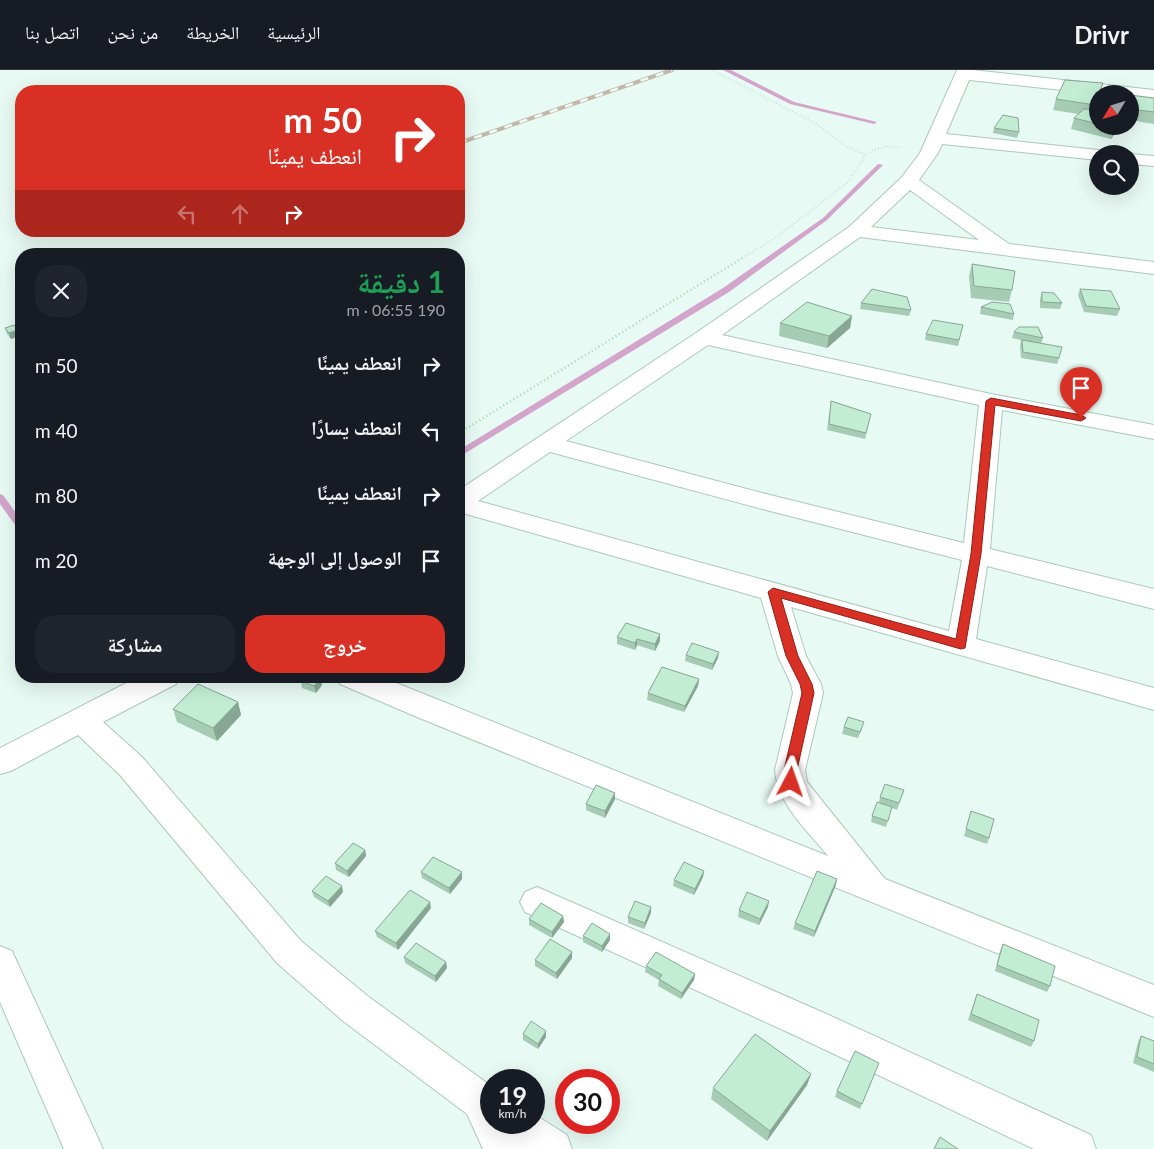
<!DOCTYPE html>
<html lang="ar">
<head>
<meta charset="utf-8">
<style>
	body { margin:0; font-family:Lato,"Noto Naskh Arabic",sans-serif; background:#20242c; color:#f1f3f6; direction:rtl; height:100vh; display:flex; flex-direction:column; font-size:19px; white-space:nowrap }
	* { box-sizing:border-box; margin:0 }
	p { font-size:16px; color:#9ea1a6 }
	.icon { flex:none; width:28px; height:28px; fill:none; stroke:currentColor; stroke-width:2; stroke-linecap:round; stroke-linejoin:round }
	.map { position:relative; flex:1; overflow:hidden; direction:ltr }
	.side { position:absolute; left:15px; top:178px; width:450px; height:435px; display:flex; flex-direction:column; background:#171b24; border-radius:20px; box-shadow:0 5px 20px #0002; direction:rtl }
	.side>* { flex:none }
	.guide { position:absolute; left:15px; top:15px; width:450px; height:152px; border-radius:20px; box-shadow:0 5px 20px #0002; direction:rtl; background:#d93025; color:#fff; overflow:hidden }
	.needle { width:32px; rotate:232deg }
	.fabs { position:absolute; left:1089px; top:15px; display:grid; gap:10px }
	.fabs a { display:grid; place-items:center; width:50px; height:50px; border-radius:50%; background:#171b24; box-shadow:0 5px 20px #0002; font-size:25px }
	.speed { position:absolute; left:480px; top:999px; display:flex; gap:10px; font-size:25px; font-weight:700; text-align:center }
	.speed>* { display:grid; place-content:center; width:65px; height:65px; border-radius:50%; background:#171b24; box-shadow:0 5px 20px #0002; line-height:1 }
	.speed small { font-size:12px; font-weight:400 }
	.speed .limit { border:8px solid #d22; background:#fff; color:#111 }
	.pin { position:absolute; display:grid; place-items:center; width:42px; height:42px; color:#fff; margin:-51px -21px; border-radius:50% 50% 50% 0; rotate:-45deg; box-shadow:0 0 5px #0007 }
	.pin .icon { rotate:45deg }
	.me { position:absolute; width:55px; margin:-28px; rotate:4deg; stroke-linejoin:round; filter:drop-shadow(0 0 4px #0008) }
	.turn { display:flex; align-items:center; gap:18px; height:105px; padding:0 20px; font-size:22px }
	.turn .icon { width:65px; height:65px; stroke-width:2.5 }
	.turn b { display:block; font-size:35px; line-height:42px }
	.lanes { display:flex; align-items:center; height:48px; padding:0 20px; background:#0003; justify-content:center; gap:25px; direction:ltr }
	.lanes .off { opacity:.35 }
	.round { display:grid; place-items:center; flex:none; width:52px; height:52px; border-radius:20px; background:#20242c }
	.headline { display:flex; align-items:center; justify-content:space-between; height:85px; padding:0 20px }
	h1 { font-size:30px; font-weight:700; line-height:38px; color:#1e9e55 }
	.cta { display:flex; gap:10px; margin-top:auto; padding:10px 20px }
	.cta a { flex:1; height:58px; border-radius:20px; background:#d93025; color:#fff; font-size:20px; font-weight:700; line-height:58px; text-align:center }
	.cta a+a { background:#20242c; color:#f1f3f6 }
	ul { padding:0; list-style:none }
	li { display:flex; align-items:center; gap:15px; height:65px; padding:0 20px }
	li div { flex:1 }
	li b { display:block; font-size:19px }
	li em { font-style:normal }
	header { display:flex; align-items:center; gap:30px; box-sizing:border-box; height:70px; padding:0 25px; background:#171b24; border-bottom:1px solid #363941 }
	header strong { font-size:24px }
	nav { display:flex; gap:28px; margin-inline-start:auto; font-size:18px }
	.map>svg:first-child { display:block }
</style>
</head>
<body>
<header>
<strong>Drivr</strong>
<nav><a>الرئيسية</a><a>الخريطة</a><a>من نحن</a><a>اتصل بنا</a></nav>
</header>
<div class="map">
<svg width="1154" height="1079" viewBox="0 0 1154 1079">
	<rect width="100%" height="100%" fill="#e8faf4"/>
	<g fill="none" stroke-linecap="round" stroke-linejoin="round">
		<g fill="#d3a5cb" fill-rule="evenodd">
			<polygon points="723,0 731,0 794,32 877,52 874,54 790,34"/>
			<polygon points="878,94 883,95 827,150 729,222 459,387 459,380 723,218 823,148"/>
			<polygon points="0,424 3,425 21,450 21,460 18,459 0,434"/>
		</g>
		<defs>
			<g id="street">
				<path d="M957 0H973L1154 20V30L1130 27V24H1098L969 10 946 64 1098 80 1106 84H1098V90L942 74 938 83 919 110 1009 174 1154 192V204L860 167 722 265 991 324 1154 355V369L1002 340 990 479 1154 519V539L987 496 976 569 1154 618V640L791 537 806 586 821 614 823 623 805 700 807 712 885 809 1154 915V947L417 647 340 614 336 606H379L828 786C808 761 777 734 775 700L793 623 791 614 778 586 761 528 459 442V420L696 263 849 157 902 107 920 83ZM910 120 979 170 871 157ZM708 275 979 335 964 473 770 425 566 371ZM550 382 770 441 962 490 949 561 478 431Z"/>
				<polygon points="1129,84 1130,84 1154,86 1154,96 1130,94"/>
				<polygon points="140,606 180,606 176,614 103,652 142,687 301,871 369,927 491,1016 491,1052 534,1052 534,1044 567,1065 572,1079 483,1079 467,1044 343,951 277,893 120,705 78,665 11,701 0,704 0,678"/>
				<polygon points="537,817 822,942 1091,1065 1096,1079 1034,1079 796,966 525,842 520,832 525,822"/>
				<polygon points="0,876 12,881 103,1079 64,1079 0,932"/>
			</g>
		</defs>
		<use href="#street" stroke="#acc8ba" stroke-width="2"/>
		<g stroke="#a5d2b8" stroke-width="2" stroke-dasharray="0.5 2.5" stroke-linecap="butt">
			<polyline points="712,0 818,55 844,75 866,85"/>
			<polyline points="742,188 775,168 847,113 866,85 873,80 889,76 902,78"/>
		</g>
		<polyline stroke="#a5d2b8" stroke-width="2.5" stroke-dasharray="1 3" stroke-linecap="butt" points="459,363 744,187"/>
		<use href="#street" fill="#fff" fill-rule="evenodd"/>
		<defs>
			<polyline id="rail" points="459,73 672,0"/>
		</defs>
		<use href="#rail" stroke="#c3b7a7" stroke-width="4"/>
		<use href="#rail" stroke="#eefdf8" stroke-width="2.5" stroke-dasharray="8" stroke-linecap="butt"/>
	</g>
	<g fill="#a7ccb6">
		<polygon points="1103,13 1094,40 1098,40 1098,56 1120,56 1111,69 1071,59 1074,48 1078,44 1053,40 1056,29"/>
		<polygon points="1130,25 1154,28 1154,54 1130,50"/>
		<polygon points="994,58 1019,62 1017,68 993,63"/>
		<polygon points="972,194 1012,220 1009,232 971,228 969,206"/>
		<polygon points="1080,219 1120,239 1117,246 1084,242 1078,225"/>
		<polygon points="1042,222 1062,233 1060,239 1040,238 1040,229"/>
		<polygon points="861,233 911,240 909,246 860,239"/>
		<polygon points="981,237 1014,244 1013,250 980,244"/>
		<polygon points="852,246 850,258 827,278 779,266 780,253"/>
		<polygon points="963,255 958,276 925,270 926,264"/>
		<polygon points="5,258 18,260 20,266 11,269 7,264"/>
		<polygon points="1014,262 1043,268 1041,274 1059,288 1057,294 1021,288 1020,276 1021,270 1012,268"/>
		<polygon points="831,331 871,344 865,369 827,360"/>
		<polygon points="626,553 660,571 655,581 637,575 635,580 617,574 617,567"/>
		<polygon points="686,585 718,588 712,600 685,591"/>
		<polygon points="321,608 322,615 316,623 302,618 301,611"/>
		<polygon points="699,609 698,616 684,642 647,630 648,623"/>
		<polygon points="238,632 241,645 217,671 177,652 173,639"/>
		<polygon points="844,657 862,659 858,668 842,664"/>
		<polygon points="904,720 897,740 892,738 886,757 871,752 872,746 879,732 880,727"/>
		<polygon points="615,729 605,748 586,740 586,734"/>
		<polygon points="971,741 989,768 987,774 964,766"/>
		<polygon points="365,780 366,786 349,807 336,800 335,793"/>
		<polygon points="704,801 703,807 694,825 673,816 674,810"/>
		<polygon points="421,802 462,802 462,809 450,824 422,808"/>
		<polygon points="836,815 814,867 793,859 795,853"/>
		<polygon points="312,821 343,822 330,837 314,827"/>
		<polygon points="768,837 759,855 738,847 739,840"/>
		<polygon points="431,838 398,880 377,867 375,861"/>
		<polygon points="651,843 644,859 628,853 628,847"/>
		<polygon points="563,846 564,852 552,868 529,855 529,849"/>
		<polygon points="583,866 610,870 602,882 583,872"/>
		<polygon points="1003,874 1050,916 1047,922 995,901 1000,881"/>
		<polygon points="572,882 572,888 557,909 535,896 535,890"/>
		<polygon points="404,887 446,892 447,898 436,912 405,893"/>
		<polygon points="646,896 695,904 694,910 681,929 658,916 659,910 645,902"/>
		<polygon points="977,924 1034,971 1031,977 968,950"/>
		<polygon points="523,964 546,967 538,979 523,970"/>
		<polygon points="1141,966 1154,971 1154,1002 1133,993 1138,972"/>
		<polygon points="879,993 860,1039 835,1027 837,1021"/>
		<polygon points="811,1004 807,1015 767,1071 711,1029 713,1018"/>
	</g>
	<g fill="#88a694">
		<polygon points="1115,56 1120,56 1111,69 1114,57"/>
		<polygon points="852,246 850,258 827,278 829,266"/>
		<polygon points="18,260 20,266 11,269 9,263"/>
		<polygon points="462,501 462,508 459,511 459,504"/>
		<polygon points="660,564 660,571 655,581 655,574"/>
		<polygon points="637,569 637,575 635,580 635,573"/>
		<polygon points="719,582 718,588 712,600 713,594"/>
		<polygon points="321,608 322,615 316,623 314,616"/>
		<polygon points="699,609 698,616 684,642 685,636"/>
		<polygon points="238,632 241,645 217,671 213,658"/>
		<polygon points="615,723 615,729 605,748 605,741"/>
		<polygon points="365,780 366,786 349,807 347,801"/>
		<polygon points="704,801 703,807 694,825 695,819"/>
		<polygon points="462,802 462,809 450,824 449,818"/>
		<polygon points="837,809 836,815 814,867 815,861"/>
		<polygon points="342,816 343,822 330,837 328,831"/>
		<polygon points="769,831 768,837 759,855 760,849"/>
		<polygon points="430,832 431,838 398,880 396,873"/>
		<polygon points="651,837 651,843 644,859 645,853"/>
		<polygon points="563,846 564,852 552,868 552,862"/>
		<polygon points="610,864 610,870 602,882 602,876"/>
		<polygon points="572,882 572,888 557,909 556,903"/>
		<polygon points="446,892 447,898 436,912 435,906"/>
		<polygon points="695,904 694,910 681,929 682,923"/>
		<polygon points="546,961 546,967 538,979 538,974"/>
		<polygon points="811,1004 807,1015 767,1071 770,1061"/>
	</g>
	<g fill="#c2edd4" stroke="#88a694">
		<polygon points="1065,10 1103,13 1099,24 1098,24 1098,28 1095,35 1056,29"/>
		<polygon points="1130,25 1154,28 1154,42 1130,39"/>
		<polygon points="1084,39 1098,40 1098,54 1074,48"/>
		<polygon points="1003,45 1018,48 1019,62 994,58"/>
		<polygon points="972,194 1015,201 1012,220 974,216"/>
		<polygon points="872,219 907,227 911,240 861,233"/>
		<polygon points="1080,219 1111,221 1120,239 1086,236"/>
		<polygon points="1042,222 1054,223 1062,233 1042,232"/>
		<polygon points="807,232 852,246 829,266 780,253"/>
		<polygon points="992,232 1010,234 1014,244 981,237"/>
		<polygon points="933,250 963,255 959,270 926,264"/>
		<polygon points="14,255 18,260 9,263 5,258"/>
		<polygon points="1019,257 1038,257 1043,268 1014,262"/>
		<polygon points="1022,270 1062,277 1059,288 1023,282"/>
		<polygon points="831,331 871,344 866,363 829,354"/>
		<polygon points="626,553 660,564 655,574 637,569 635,573 617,567"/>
		<polygon points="692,573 719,582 713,594 686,585"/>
		<polygon points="662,597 699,609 685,636 648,623"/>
		<polygon points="305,606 316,606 321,608 314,616 301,611"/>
		<polygon points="198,614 238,632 213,658 173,639"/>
		<polygon points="848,647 864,652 860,662 844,657"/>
		<polygon points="885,714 904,720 899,733 880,727"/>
		<polygon points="596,715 615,723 605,741 586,734"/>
		<polygon points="877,732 892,737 888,751 872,746"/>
		<polygon points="971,741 994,749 989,768 966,759"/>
		<polygon points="353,773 365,780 347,801 335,793"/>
		<polygon points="433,787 462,802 449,818 421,802"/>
		<polygon points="684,792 704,801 695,819 674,810"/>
		<polygon points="817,801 837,809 815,861 795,853"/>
		<polygon points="326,806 342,816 328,831 312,821"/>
		<polygon points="410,820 430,832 396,873 375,861"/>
		<polygon points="747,822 769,831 760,849 739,840"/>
		<polygon points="635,831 651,837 645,853 628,847"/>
		<polygon points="541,833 563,846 552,862 529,849"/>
		<polygon points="592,853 610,864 602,876 583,866"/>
		<polygon points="550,869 572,882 556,903 535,890"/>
		<polygon points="416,873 446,892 435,906 404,887"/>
		<polygon points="1003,874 1055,896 1050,916 997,895"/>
		<polygon points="656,882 695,904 682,923 659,909 662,905 646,896"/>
		<polygon points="977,924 1039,950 1034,971 971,944"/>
		<polygon points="531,951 546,961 538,974 523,964"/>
		<polygon points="755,964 811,1004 770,1061 713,1018"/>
		<polygon points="1141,966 1154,971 1154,994 1137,987"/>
		<polygon points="855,981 879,993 862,1034 837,1021"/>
		<polygon points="940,1067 958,1079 934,1079"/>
	</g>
	<polygon fill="#d93025" stroke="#8d1f18" points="991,328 1081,345 1086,348 1081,351 995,335 981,484 965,578 961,579 781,528 798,586 812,614 814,623 797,700 798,712 796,716 791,717 787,716 784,700 802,623 800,614 786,586 768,522 773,518 956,569 971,484 986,331"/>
</svg>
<div class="fabs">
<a><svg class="needle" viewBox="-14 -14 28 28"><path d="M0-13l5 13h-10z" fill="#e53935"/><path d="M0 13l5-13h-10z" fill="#9ea1a6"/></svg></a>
<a><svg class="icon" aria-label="search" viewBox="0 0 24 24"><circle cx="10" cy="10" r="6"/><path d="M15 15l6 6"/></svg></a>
</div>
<div class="speed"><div>19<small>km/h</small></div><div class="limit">30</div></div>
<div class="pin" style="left:1081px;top:348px;background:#d93025"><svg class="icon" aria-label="arrive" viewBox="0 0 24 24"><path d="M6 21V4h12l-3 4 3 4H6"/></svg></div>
<svg class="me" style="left:791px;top:712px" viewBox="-20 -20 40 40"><path d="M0-17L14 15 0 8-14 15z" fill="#d93025" stroke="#fff" stroke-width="4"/></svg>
<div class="guide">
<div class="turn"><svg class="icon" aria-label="right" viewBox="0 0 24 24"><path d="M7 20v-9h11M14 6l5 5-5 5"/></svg><div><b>50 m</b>انعطف يمينًا</div></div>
<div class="lanes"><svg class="icon off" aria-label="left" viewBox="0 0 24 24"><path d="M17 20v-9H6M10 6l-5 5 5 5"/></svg><svg class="icon off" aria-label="ahead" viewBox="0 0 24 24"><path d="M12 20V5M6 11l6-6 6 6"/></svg><svg class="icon" aria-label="right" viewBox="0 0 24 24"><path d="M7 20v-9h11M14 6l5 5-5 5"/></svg></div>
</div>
<section class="side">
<div class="headline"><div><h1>1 دقيقة</h1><p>190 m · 06:55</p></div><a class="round"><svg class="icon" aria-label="close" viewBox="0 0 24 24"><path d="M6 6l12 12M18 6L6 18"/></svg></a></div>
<ul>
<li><svg class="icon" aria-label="right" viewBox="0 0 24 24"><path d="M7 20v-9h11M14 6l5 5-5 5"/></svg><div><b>انعطف يمينًا</b></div><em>50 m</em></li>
<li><svg class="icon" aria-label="left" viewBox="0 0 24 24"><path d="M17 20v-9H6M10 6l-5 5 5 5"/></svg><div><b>انعطف يسارًا</b></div><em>40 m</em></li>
<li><svg class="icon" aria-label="right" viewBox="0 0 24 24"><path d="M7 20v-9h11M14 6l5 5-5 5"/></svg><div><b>انعطف يمينًا</b></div><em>80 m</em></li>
<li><svg class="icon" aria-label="arrive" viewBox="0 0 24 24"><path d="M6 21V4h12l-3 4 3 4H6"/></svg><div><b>الوصول إلى الوجهة</b></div><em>20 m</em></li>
</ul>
<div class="cta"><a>خروج</a><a>مشاركة</a></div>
</section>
</div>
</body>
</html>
